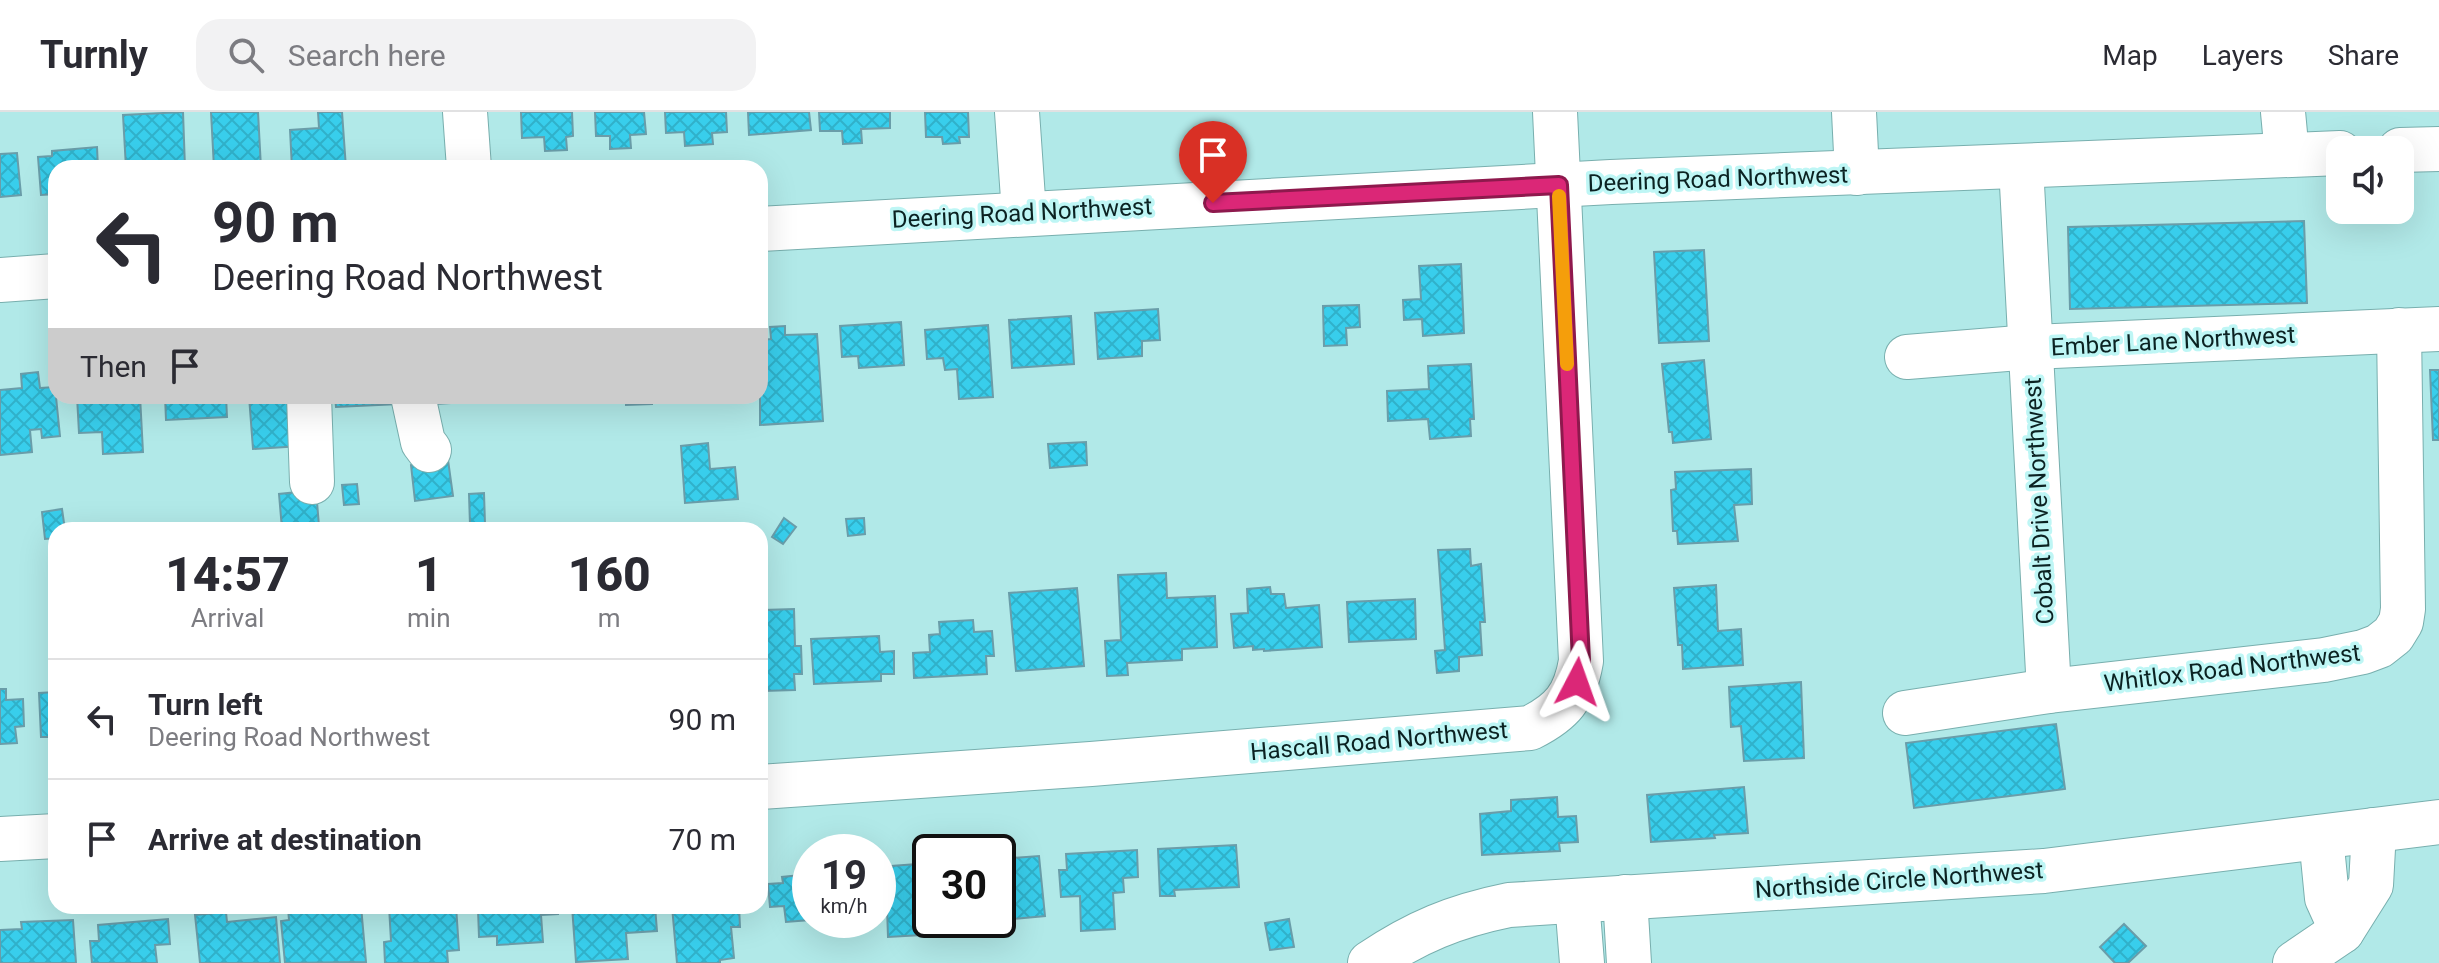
<!DOCTYPE html>
<html lang="en">
<head>
<meta charset="utf-8">
<style>
	body { margin:0; font-family:Roboto,sans-serif; background:#f2f2f3; color:#2b2b33; height:100vh; display:flex; flex-direction:column; font-size:30px; white-space:nowrap }
	* { box-sizing:border-box; margin:0 }
	p { font-size:26px; color:#7c7c81 }
	.icon { flex:none; width:44px; height:44px; fill:none; stroke:currentColor; stroke-width:2; stroke-linecap:round; stroke-linejoin:round }
	.map { position:relative; flex:1; overflow:hidden }
	.drawer { position:absolute; left:48px; top:410px; width:720px; height:392px; display:flex; flex-direction:column; background:#fff; border-radius:24px; box-shadow:0 8px 32px #0002 }
	.drawer>* { flex:none }
	.banner { position:absolute; left:48px; top:48px; width:720px; height:244px; border-radius:24px; box-shadow:0 8px 32px #0002; background:#fff; color:#2b2b33; overflow:hidden }
	.buttons { position:absolute; left:2326px; top:24px; display:grid; gap:16px }
	.buttons a { display:grid; place-items:center; width:88px; height:88px; border-radius:16px; background:#fff; box-shadow:0 8px 32px #0002; font-size:40px }
	.speed { position:absolute; left:792px; top:722px; display:flex; gap:16px; font-size:40px; font-weight:700; text-align:center }
	.speed>* { display:grid; place-content:center; width:104px; height:104px; border-radius:50%; background:#fff; box-shadow:0 8px 32px #0002; line-height:1 }
	.speed small { font-size:20px; font-weight:400 }
	.speed .limit { border:4px solid #111; border-radius:12px; background:#fff; color:#111 }
	.pin { position:absolute; display:grid; place-items:center; width:68px; height:68px; color:#fff; margin:-82px -34px; border-radius:50% 50% 50% 0; rotate:-45deg; box-shadow:0 0 8px #0007 }
	.pin .icon { rotate:45deg }
	.me { position:absolute; width:88px; margin:-44px; rotate:4deg; stroke-linejoin:round; filter:drop-shadow(0 0 6px #0008) }
	.turn { display:flex; align-items:center; gap:28px; height:168px; padding:0 32px; font-size:36px }
	.turn .icon { width:104px; height:104px; stroke-width:2.5 }
	.turn b { display:block; font-size:56px; line-height:68px }
	.then { display:flex; align-items:center; height:76px; padding:0 32px; background:#0003; gap:16px; font-size:30px }
	.eta { display:flex; justify-content:space-evenly; align-items:center; height:136px; text-align:center }
	.eta b { font-size:48px; font-weight:800; line-height:56px }
	ul { padding:0; list-style:none }
	li { display:flex; align-items:center; gap:24px; height:120px; padding:0 32px; border-top:2px solid #e1e1e2 }
	li div { flex:1 }
	li b { display:block; font-size:30px }
	li em { font-style:normal }
	header { display:flex; align-items:center; gap:48px; box-sizing:border-box; height:112px; padding:0 40px; background:#fff; border-bottom:2px solid #e1e1e2 }
	header strong { font-size:38px }
	nav { display:flex; gap:44px; margin-inline-start:auto; font-size:28px }
	.search { width:560px; height:72px; background:#f2f2f3; display:flex; align-items:center; gap:20px; box-sizing:border-box; padding:0 28px; border-radius:24px; color:#7c7c81; font-size:30px }
	.map>svg:first-child { display:block }
</style>
</head>
<body>
<header>
<strong>Turnly</strong>
<div class="search"><svg class="icon" aria-label="search" viewBox="0 0 24 24"><circle cx="10" cy="10" r="6"/><path d="M15 15l6 6"/></svg>Search here</div>
<nav><a>Map</a><a>Layers</a><a>Share</a></nav>
</header>
<div class="map">
<svg width="2439" height="851" viewBox="0 0 2439 851">
	<defs>
		<pattern id="building-cross-hatch" width="8" height="8" patternUnits="userSpaceOnUse" patternTransform="scale(2)"><rect width="8" height="8" fill="#38ceec"/><path d="M0 0l8 8M0 8l8-8" fill="none" stroke="#30b1ca"/></pattern>
	</defs>
	<rect width="100%" height="100%" fill="#b1e9e8"/>
	<g fill="url(#building-cross-hatch)" stroke="#6a9da9" stroke-width="2">
		<polygon points="183,0 185,56 126,56 123,3"/>
		<polygon points="211,0 258,0 261,56 214,56"/>
		<polygon points="318,0 342,0 346,56 292,56 290,18 319,16"/>
		<polygon points="521,0 572,0 573,24 566,25 567,38 545,39 544,25 522,26"/>
		<polygon points="595,0 644,0 646,22 630,23 631,36 610,37 610,24 596,24"/>
		<polygon points="665,0 726,0 727,20 712,21 713,32 685,34 684,20 666,21"/>
		<polygon points="748,0 809,0 811,18 749,23"/>
		<polygon points="819,0 890,0 890,16 861,17 862,31 843,32 842,19 820,19"/>
		<polygon points="925,0 968,0 969,25 959,25 960,31 943,32 942,25 926,25"/>
		<polygon points="97,35 98,56 56,56 56,82 41,83 38,45 52,44 52,39"/>
		<polygon points="17,41 21,83 0,85 0,42"/>
		<polygon points="2304,109 2307,191 2070,197 2068,115"/>
		<polygon points="1704,138 1709,229 1659,231 1654,140"/>
		<polygon points="1461,152 1464,221 1423,224 1422,207 1404,208 1403,188 1421,187 1419,154"/>
		<polygon points="1359,193 1360,215 1346,216 1347,233 1324,234 1323,194"/>
		<polygon points="1158,197 1160,228 1142,229 1142,244 1098,247 1095,201"/>
		<polygon points="1071,204 1074,252 1012,256 1009,208"/>
		<polygon points="901,210 904,253 859,256 858,244 842,245 840,214"/>
		<polygon points="988,213 993,285 959,287 957,257 945,258 943,246 927,247 925,218"/>
		<polygon points="785,214 785,223 817,222 823,309 760,313 760,228 771,227 770,215"/>
		<polygon points="1704,248 1711,327 1673,331 1672,320 1669,320 1662,252"/>
		<polygon points="1471,252 1474,307 1470,307 1471,324 1430,327 1428,307 1388,309 1387,279 1429,277 1428,254"/>
		<polygon points="2430,258 2439,258 2439,328 2433,328"/>
		<polygon points="38,260 40,276 55,275 60,324 42,326 41,317 30,318 32,340 0,343 0,278 22,276 21,262"/>
		<polygon points="77,284 140,284 143,340 103,342 102,320 79,321"/>
		<polygon points="165,284 226,284 227,305 166,308"/>
		<polygon points="249,284 298,284 301,334 253,337"/>
		<polygon points="335,284 398,284 399,292 336,295"/>
		<polygon points="418,284 467,284 467,290 418,293"/>
		<polygon points="615,284 652,284 652,292 626,293 626,285"/>
		<polygon points="1086,330 1087,353 1050,356 1048,332"/>
		<polygon points="708,331 710,357 735,355 738,387 685,391 681,334"/>
		<polygon points="448,348 453,384 415,389 411,353"/>
		<polygon points="1751,357 1752,392 1734,393 1738,429 1678,432 1677,419 1673,419 1671,378 1676,377 1675,360"/>
		<polygon points="357,372 359,392 344,393 342,373"/>
		<polygon points="316,378 319,414 282,417 279,382"/>
		<polygon points="484,381 485,412 470,413 469,382"/>
		<polygon points="62,397 65,418 56,418 56,426 45,427 42,400"/>
		<polygon points="784,406 796,415 783,432 772,425"/>
		<polygon points="864,406 865,422 848,424 846,407"/>
		<polygon points="1470,437 1471,454 1481,452 1485,510 1480,510 1482,543 1459,545 1459,559 1437,561 1435,539 1445,538 1438,438"/>
		<polygon points="1166,461 1167,486 1215,484 1217,535 1182,537 1182,548 1127,551 1128,563 1107,564 1105,529 1121,528 1118,463"/>
		<polygon points="1716,473 1718,519 1741,517 1743,553 1683,557 1682,533 1678,533 1674,476"/>
		<polygon points="1270,475 1271,482 1284,482 1286,496 1319,493 1322,535 1264,539 1264,537 1253,538 1253,534 1234,536 1231,502 1248,501 1247,477"/>
		<polygon points="1077,476 1084,554 1016,559 1009,481"/>
		<polygon points="1415,487 1416,527 1349,530 1347,490"/>
		<polygon points="794,497 795,534 801,534 802,562 794,562 795,578 760,579 760,498"/>
		<polygon points="973,508 974,520 992,519 994,544 986,544 987,562 914,566 913,541 930,540 929,523 940,522 939,510"/>
		<polygon points="879,524 880,540 894,539 894,562 881,562 881,569 814,572 811,527"/>
		<polygon points="1801,570 1804,646 1744,649 1741,614 1731,615 1729,575"/>
		<polygon points="0,577 6,577 6,588 23,587 24,614 15,615 17,631 0,632"/>
		<polygon points="56,580 56,625 41,625 39,581"/>
		<polygon points="2056,612 2065,677 1914,696 1906,631"/>
		<polygon points="1744,675 1748,721 1714,723 1715,726 1651,730 1647,683"/>
		<polygon points="1557,685 1558,705 1576,704 1578,730 1559,731 1560,739 1482,743 1480,702 1511,699 1511,688"/>
		<polygon points="1236,733 1239,775 1174,778 1175,784 1160,784 1158,737"/>
		<polygon points="1137,738 1138,765 1123,766 1124,780 1113,781 1115,817 1081,819 1080,784 1061,785 1059,758 1067,758 1066,742"/>
		<polygon points="1039,744 1045,804 979,810 998,808 998,747"/>
		<polygon points="930,751 930,793 920,794 922,823 888,825 887,796 878,797 878,755"/>
		<polygon points="810,762 810,808 786,810 784,794 770,795 768,772 783,771 782,765"/>
		<polygon points="313,794 361,794 366,850 285,851 281,809 289,808 288,796"/>
		<polygon points="389,794 456,794 459,838 447,839 448,851 385,851 384,830 391,829"/>
		<polygon points="485,794 557,794 558,802 541,803 543,830 497,833 497,824 479,825 478,797 486,796"/>
		<polygon points="572,794 655,794 657,819 626,821 628,847 576,850"/>
		<polygon points="672,794 739,794 740,815 731,815 734,846 720,848 720,851 677,851"/>
		<polygon points="226,800 227,810 276,805 280,851 200,851 195,803"/>
		<polygon points="168,807 170,832 155,833 157,851 92,851 90,829 99,829 98,813"/>
		<polygon points="1289,807 1294,835 1270,838 1265,811"/>
		<polygon points="73,808 76,851 0,851 0,818 22,817 21,810"/>
		<polygon points="2124,812 2146,834 2128,851 2115,851 2100,835"/>
	</g>
	<g fill="none" stroke-linecap="round" stroke-linejoin="round">
		<defs>
			<g id="minor">
				<polyline points="465,0 469,56"/>
				<polyline points="1017,0 1024,101"/>
				<polyline points="1854,0 1857,61"/>
				<polyline points="2283,0 2287,43"/>
				<polyline points="2400,38 2439,37"/>
				<polyline points="2021,54 2049,579"/>
				<polyline points="760,117 1611,70 2340,41"/>
				<polyline points="0,168 56,164"/>
				<polyline points="1907,245 2031,235 2439,217"/>
				<polyline points="309,284 312,370"/>
				<polyline points="413,284 423,330 429,338"/>
				<polyline points="1905,601 2049,579 2324,548 2363,540 2379,534 2393,523 2401,510 2403,497 2399,218"/>
				<path d="M760 675 1091 652 1530 616C1562 600 1575 585 1581 549L1555 0"/>
				<polyline points="2321,725 2327,786 2342,819"/>
				<polyline points="0,727 56,724"/>
				<polyline points="1625,785 1629,851"/>
				<polyline points="1577,789 1582,851"/>
				<path d="M1370 851C1416 820 1455 804 1509 793L2044 759 2439 710"/>
				<polyline points="2295,851 2342,819 2371,773 2374,718"/>
			</g>
		</defs>
		<use href="#minor" stroke="#78afae" stroke-width="46"/>
		<use href="#minor" stroke="#fff" stroke-width="44"/>
	</g>
	<g fill="none" stroke-linecap="round" stroke-linejoin="round">
		<defs>
			<polyline id="route" points="1213,91 1559,73 1581,549 1577,570"/>
		</defs>
		<use href="#route" stroke="#8e194d" stroke-width="20"/>
		<use href="#route" stroke="#db2777" stroke-width="14"/>
		<polyline stroke="#f59e0b" stroke-width="14" points="1559,84 1567,252"/>
	</g>
	<g text-anchor="middle" dominant-baseline="central" stroke-width="7" stroke-linejoin="round" paint-order="stroke">
		<g font-size="24" fill="#0b2222" stroke="#bef6f5">
			<text transform="translate(1718 67) rotate(-2)">Deering Road Northwest</text>
			<text transform="translate(1022 101) rotate(-3)">Deering Road Northwest</text>
			<text transform="translate(2173 229) rotate(-3)">Ember Lane Northwest</text>
			<text transform="translate(2039 389) rotate(-93)">Cobalt Drive Northwest</text>
			<text transform="translate(2232 556) rotate(-7)">Whitlox Road Northwest</text>
			<text transform="translate(1379 629) rotate(-5)">Hascall Road Northwest</text>
			<text transform="translate(1899 768) rotate(-4)">Northside Circle Northwest</text>
		</g>
	</g>
</svg>
<div class="buttons">
<a><svg class="icon" aria-label="sound" viewBox="0 0 24 24"><path d="M4 9h4l5-4v14l-5-4H4zM17 9q2 3 0 6"/></svg></a>
</div>
<div class="speed"><div>19<small>km/h</small></div><div class="limit">30</div></div>
<div class="pin" style="left:1213px;top:91px;background:#d93025"><svg class="icon" aria-label="arrive" viewBox="0 0 24 24"><path d="M6 21V4h12l-3 4 3 4H6"/></svg></div>
<svg class="me" style="left:1577px;top:570px" viewBox="-20 -20 40 40"><path d="M0-17L14 15 0 8-14 15z" fill="#db2777" stroke="#fff" stroke-width="4"/></svg>
<div class="banner">
<div class="turn"><svg class="icon" aria-label="left" viewBox="0 0 24 24"><path d="M17 20v-9H6M10 6l-5 5 5 5"/></svg><div><b>90 m</b>Deering Road Northwest</div></div>
<div class="then">Then<svg class="icon" aria-label="arrive" viewBox="0 0 24 24"><path d="M6 21V4h12l-3 4 3 4H6"/></svg></div>
</div>
<section class="drawer">
<div class="eta">
<div><b>14:57</b><p>Arrival</p></div>
<div><b>1</b><p>min</p></div>
<div><b>160</b><p>m</p></div>
</div>
<ul>
<li><svg class="icon" aria-label="left" viewBox="0 0 24 24"><path d="M17 20v-9H6M10 6l-5 5 5 5"/></svg><div><b>Turn left</b><p>Deering Road Northwest</p></div><em>90 m</em></li>
<li><svg class="icon" aria-label="arrive" viewBox="0 0 24 24"><path d="M6 21V4h12l-3 4 3 4H6"/></svg><div><b>Arrive at destination</b></div><em>70 m</em></li>
</ul>
</section>
</div>
</body>
</html>
